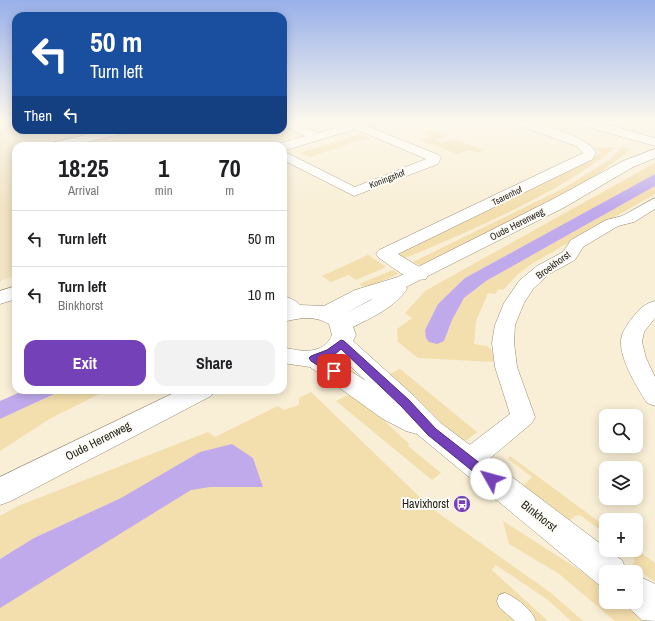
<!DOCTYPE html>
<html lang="en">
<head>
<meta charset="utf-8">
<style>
	body { margin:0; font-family:"Archivo Narrow",sans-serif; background:#f2f2f2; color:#202124; height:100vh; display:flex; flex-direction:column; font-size:15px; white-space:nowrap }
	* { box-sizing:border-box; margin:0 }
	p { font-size:13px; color:#757577 }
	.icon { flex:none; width:22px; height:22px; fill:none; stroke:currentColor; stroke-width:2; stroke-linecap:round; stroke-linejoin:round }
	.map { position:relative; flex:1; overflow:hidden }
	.side { position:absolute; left:12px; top:142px; width:275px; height:252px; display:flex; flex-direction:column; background:#fff; border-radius:12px; box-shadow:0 2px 10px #0003 }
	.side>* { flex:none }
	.banner { position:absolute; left:12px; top:12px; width:275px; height:122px; border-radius:12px; box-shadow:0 2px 10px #0003; background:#1a4fa0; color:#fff; overflow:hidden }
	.fabs { position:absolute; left:599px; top:409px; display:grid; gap:8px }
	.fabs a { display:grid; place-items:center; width:44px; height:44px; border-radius:8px; background:#fff; box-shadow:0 2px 10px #0003; font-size:20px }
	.pin { position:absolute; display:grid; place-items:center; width:34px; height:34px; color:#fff; margin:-17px; border-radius:8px; box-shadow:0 2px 6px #0006 }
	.me { position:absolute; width:44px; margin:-22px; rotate:308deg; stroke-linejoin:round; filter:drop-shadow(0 0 3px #0008) }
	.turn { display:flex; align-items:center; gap:14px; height:84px; padding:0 12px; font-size:18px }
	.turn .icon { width:52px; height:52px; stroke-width:2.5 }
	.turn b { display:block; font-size:28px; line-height:34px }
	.then { display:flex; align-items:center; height:38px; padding:0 12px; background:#0003; gap:8px; font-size:15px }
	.eta { display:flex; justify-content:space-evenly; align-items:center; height:68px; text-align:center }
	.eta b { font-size:24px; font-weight:800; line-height:28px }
	.button { display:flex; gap:8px; margin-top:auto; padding:8px 12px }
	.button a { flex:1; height:46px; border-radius:12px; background:#7441b9; color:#fff; font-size:16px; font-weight:800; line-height:46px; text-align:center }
	.button a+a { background:#f2f2f2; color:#202124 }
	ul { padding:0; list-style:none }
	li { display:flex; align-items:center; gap:12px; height:56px; padding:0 12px; border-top:1px solid #e0e0e0 }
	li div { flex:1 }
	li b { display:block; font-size:15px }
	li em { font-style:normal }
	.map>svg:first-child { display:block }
</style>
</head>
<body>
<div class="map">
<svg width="655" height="621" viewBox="0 0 655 621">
	<rect width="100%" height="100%" fill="#f9efd6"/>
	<polygon fill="#f1e3c3" points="0,122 16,122 16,130 283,130 283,129 299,136 264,146 16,146 16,275 0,281"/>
	<g fill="#f3dead">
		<polygon points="432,130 446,136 435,140 442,143 454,139 485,150 477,153 469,150 457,154 420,140 431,136 424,133"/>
		<polygon points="360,134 369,138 309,157 301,153"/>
		<path d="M617 147C555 195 475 229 403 259L396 254 601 153 595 148Z"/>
		<polygon points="622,147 630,150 602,171 579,185 421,266 413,262 566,187 609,160"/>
		<path d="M655 163V174L465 278 438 304 425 330 444 341 452 320 464 298 486 281 655 186V194L533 263 517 275 503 290 499 289 495 294 488 293 476 321 474 344C491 347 491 344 494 362L418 358 398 342 397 329 412 318 405 313 425 291Z"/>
		<polygon points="368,255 386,267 356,280 349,275 331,282 322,276"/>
		<polygon points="393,270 398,274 366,288 359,284"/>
		<polygon points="400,369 477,432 467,440 462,440 387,377 388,375"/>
		<polygon points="63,390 107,390 51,418 0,451 0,419"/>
		<polygon points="311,392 431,508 551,593 583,621 571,621 548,600 496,565 492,570 548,621 0,621 0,577 121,498 34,538 0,559 0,516 18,506 208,432 215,437 278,406 284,410 299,405 299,398"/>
		<polygon points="352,393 362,400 409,444 408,446 441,473 432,480 336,401"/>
		<polygon points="510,456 606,527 606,534 580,515 575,516 569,521 523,486 532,477 508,459"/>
		<polygon points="503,521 598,582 606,588 606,602 624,602 647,621 615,621 558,573 509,544"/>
		<polygon points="636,549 655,563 655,582 632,565 635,561 633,557 634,555 628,550"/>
	</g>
	<g fill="#c0aaec">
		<polygon points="655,174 655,186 486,281 464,298 452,320 444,341 437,344 429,342 426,338 425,330 438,304 465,278"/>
		<polygon points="25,390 63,390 0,419 0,401"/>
		<polygon points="232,444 253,458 263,487 210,487 191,490 0,608 0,559 34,538 121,498 200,452"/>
	</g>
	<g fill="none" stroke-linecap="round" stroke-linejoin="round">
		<defs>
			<path id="lane" d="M505 593C516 597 532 610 536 621H515L499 607 497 601 499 595Z"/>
			<g id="street">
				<polygon points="283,122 293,122 318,133 354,122 372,122 367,126 439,155 441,158 438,164 354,196 283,160 283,151 355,187 426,159 355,129 283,151 283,146 277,146 278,144 305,136 283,126"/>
				<path d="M512 122C532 120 585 135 596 152L593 159 398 254 426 271 428 275 426 279C409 283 392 266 379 258L376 254 379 250 583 153 576 146 514 124Z"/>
				<polygon points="106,130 127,130 125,133 71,146 49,146 51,143"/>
				<polygon points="655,198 655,209 634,222 618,226 583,247 575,260 549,274 533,289 524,303 515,325 514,343 517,367 535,417 532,423 477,469 468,472 459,469 455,461 459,453 510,414 495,367 492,343 495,325 504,303 519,281 537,266 563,252 571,240 606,220 622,216"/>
				<polygon points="16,286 16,299 0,304 0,291"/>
				<path d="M283 296C292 298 300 303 305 311L302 315 295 317 283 311Z"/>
				<path d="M655 301V318L644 332 642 342 646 358 655 377V406L647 403C637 387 616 354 622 335 624 329 629 322 633 317 639 309 646 303 655 301Z"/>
			</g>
			<g id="secondary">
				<polygon points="579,122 598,122 655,138 655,146 580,125"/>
				<path d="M655 149V158L633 167 565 207 406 287 407 289C395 307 373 317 353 327L356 335 353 341 414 396 442 424 606 548V550L622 560 627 572H606V587L598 584 417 434 406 431 383 419 310 367 283 363V347C301 352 324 355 332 335L329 324C314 315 299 318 283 322V308L300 305 324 306 355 290 398 277 553 199 623 161ZM372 299 370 300 344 314 371 300ZM341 357 366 381 335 361Z"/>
				<polygon points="180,390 215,390 211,396 11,501 0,505 0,477"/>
				<polygon points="636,575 655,584 655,621 642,620 622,602 636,602"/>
			</g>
		</defs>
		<use href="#lane" stroke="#958b74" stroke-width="1"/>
		<use href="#street" stroke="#958b74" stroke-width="1"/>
		<use href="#secondary" stroke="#958b74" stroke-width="1"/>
		<use href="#lane" fill="#fff" fill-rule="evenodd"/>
		<use href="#street" fill="#fff" fill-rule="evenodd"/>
		<use href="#secondary" fill="#fff" fill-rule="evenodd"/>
	</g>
	<linearGradient id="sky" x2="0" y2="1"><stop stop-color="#98b0ea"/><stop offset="0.58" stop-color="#fcf8ed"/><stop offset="1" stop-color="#fcf8ed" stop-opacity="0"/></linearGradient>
	<rect width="655" height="209" fill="url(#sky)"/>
	<polygon fill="#7441b9" stroke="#4b2a78" points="341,340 344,341 409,400 436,429 495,475 497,479 495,482 491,484 486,482 428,435 401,406 341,349 334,355 323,359 338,369 340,371 338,374 331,374 311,361 309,358 311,356 327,350"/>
	<defs>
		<symbol id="bus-disc" viewBox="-11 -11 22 22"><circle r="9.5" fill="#7441b9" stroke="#fefcf7"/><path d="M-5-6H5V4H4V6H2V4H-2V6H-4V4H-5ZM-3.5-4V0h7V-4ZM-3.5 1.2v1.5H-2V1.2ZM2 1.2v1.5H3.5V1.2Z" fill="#fff"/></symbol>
	</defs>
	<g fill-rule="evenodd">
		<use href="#bus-disc" x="452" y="494" width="20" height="20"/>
	</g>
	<g text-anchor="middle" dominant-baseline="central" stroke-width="4" stroke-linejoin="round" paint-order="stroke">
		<g font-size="9" fill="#211e15" stroke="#fefcf7">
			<text transform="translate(387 179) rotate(-21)">Koningshof</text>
			<text transform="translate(507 196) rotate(-26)">Tsarenhof</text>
		</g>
		<g font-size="10" fill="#211e15" stroke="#fefcf7">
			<text transform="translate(517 224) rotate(-27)">Oude Herenweg</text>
			<text transform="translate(553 265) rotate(-36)">Broekhorst</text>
		</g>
		<g font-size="12" fill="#211e15" stroke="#fefcf7">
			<text transform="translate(98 441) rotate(-27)">Oude Herenweg</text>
			<text transform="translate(539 516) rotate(38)">Binkhorst</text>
		</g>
		<g font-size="12" fill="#211e15" stroke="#fefcf7" text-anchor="end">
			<text x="449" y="504">Havixhorst</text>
		</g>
	</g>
</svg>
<div class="fabs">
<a><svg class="icon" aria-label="search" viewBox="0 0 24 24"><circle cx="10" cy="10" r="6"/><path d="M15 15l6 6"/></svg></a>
<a><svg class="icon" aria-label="layers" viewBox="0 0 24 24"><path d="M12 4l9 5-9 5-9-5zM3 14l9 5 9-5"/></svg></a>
<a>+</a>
<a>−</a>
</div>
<div class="pin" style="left:334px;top:371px;background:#d93025"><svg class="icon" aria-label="arrive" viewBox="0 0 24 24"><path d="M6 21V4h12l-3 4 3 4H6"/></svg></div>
<svg class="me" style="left:491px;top:479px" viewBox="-20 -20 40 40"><circle r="19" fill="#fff"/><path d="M0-13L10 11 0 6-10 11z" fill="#7441b9"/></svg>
<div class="banner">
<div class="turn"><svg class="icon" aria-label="left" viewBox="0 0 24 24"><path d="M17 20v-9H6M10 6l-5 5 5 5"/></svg><div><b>50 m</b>Turn left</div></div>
<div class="then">Then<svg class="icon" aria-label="left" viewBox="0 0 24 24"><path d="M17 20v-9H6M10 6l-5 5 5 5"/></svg></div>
</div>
<section class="side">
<div class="eta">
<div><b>18:25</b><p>Arrival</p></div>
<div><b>1</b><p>min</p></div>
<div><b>70</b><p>m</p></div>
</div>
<ul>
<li><svg class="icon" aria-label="left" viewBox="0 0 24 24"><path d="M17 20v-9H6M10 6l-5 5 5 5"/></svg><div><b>Turn left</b></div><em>50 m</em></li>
<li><svg class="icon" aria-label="left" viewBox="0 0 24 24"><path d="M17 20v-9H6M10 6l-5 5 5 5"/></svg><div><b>Turn left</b><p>Binkhorst</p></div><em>10 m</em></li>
</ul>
<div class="button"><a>Exit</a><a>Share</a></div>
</section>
</div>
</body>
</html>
